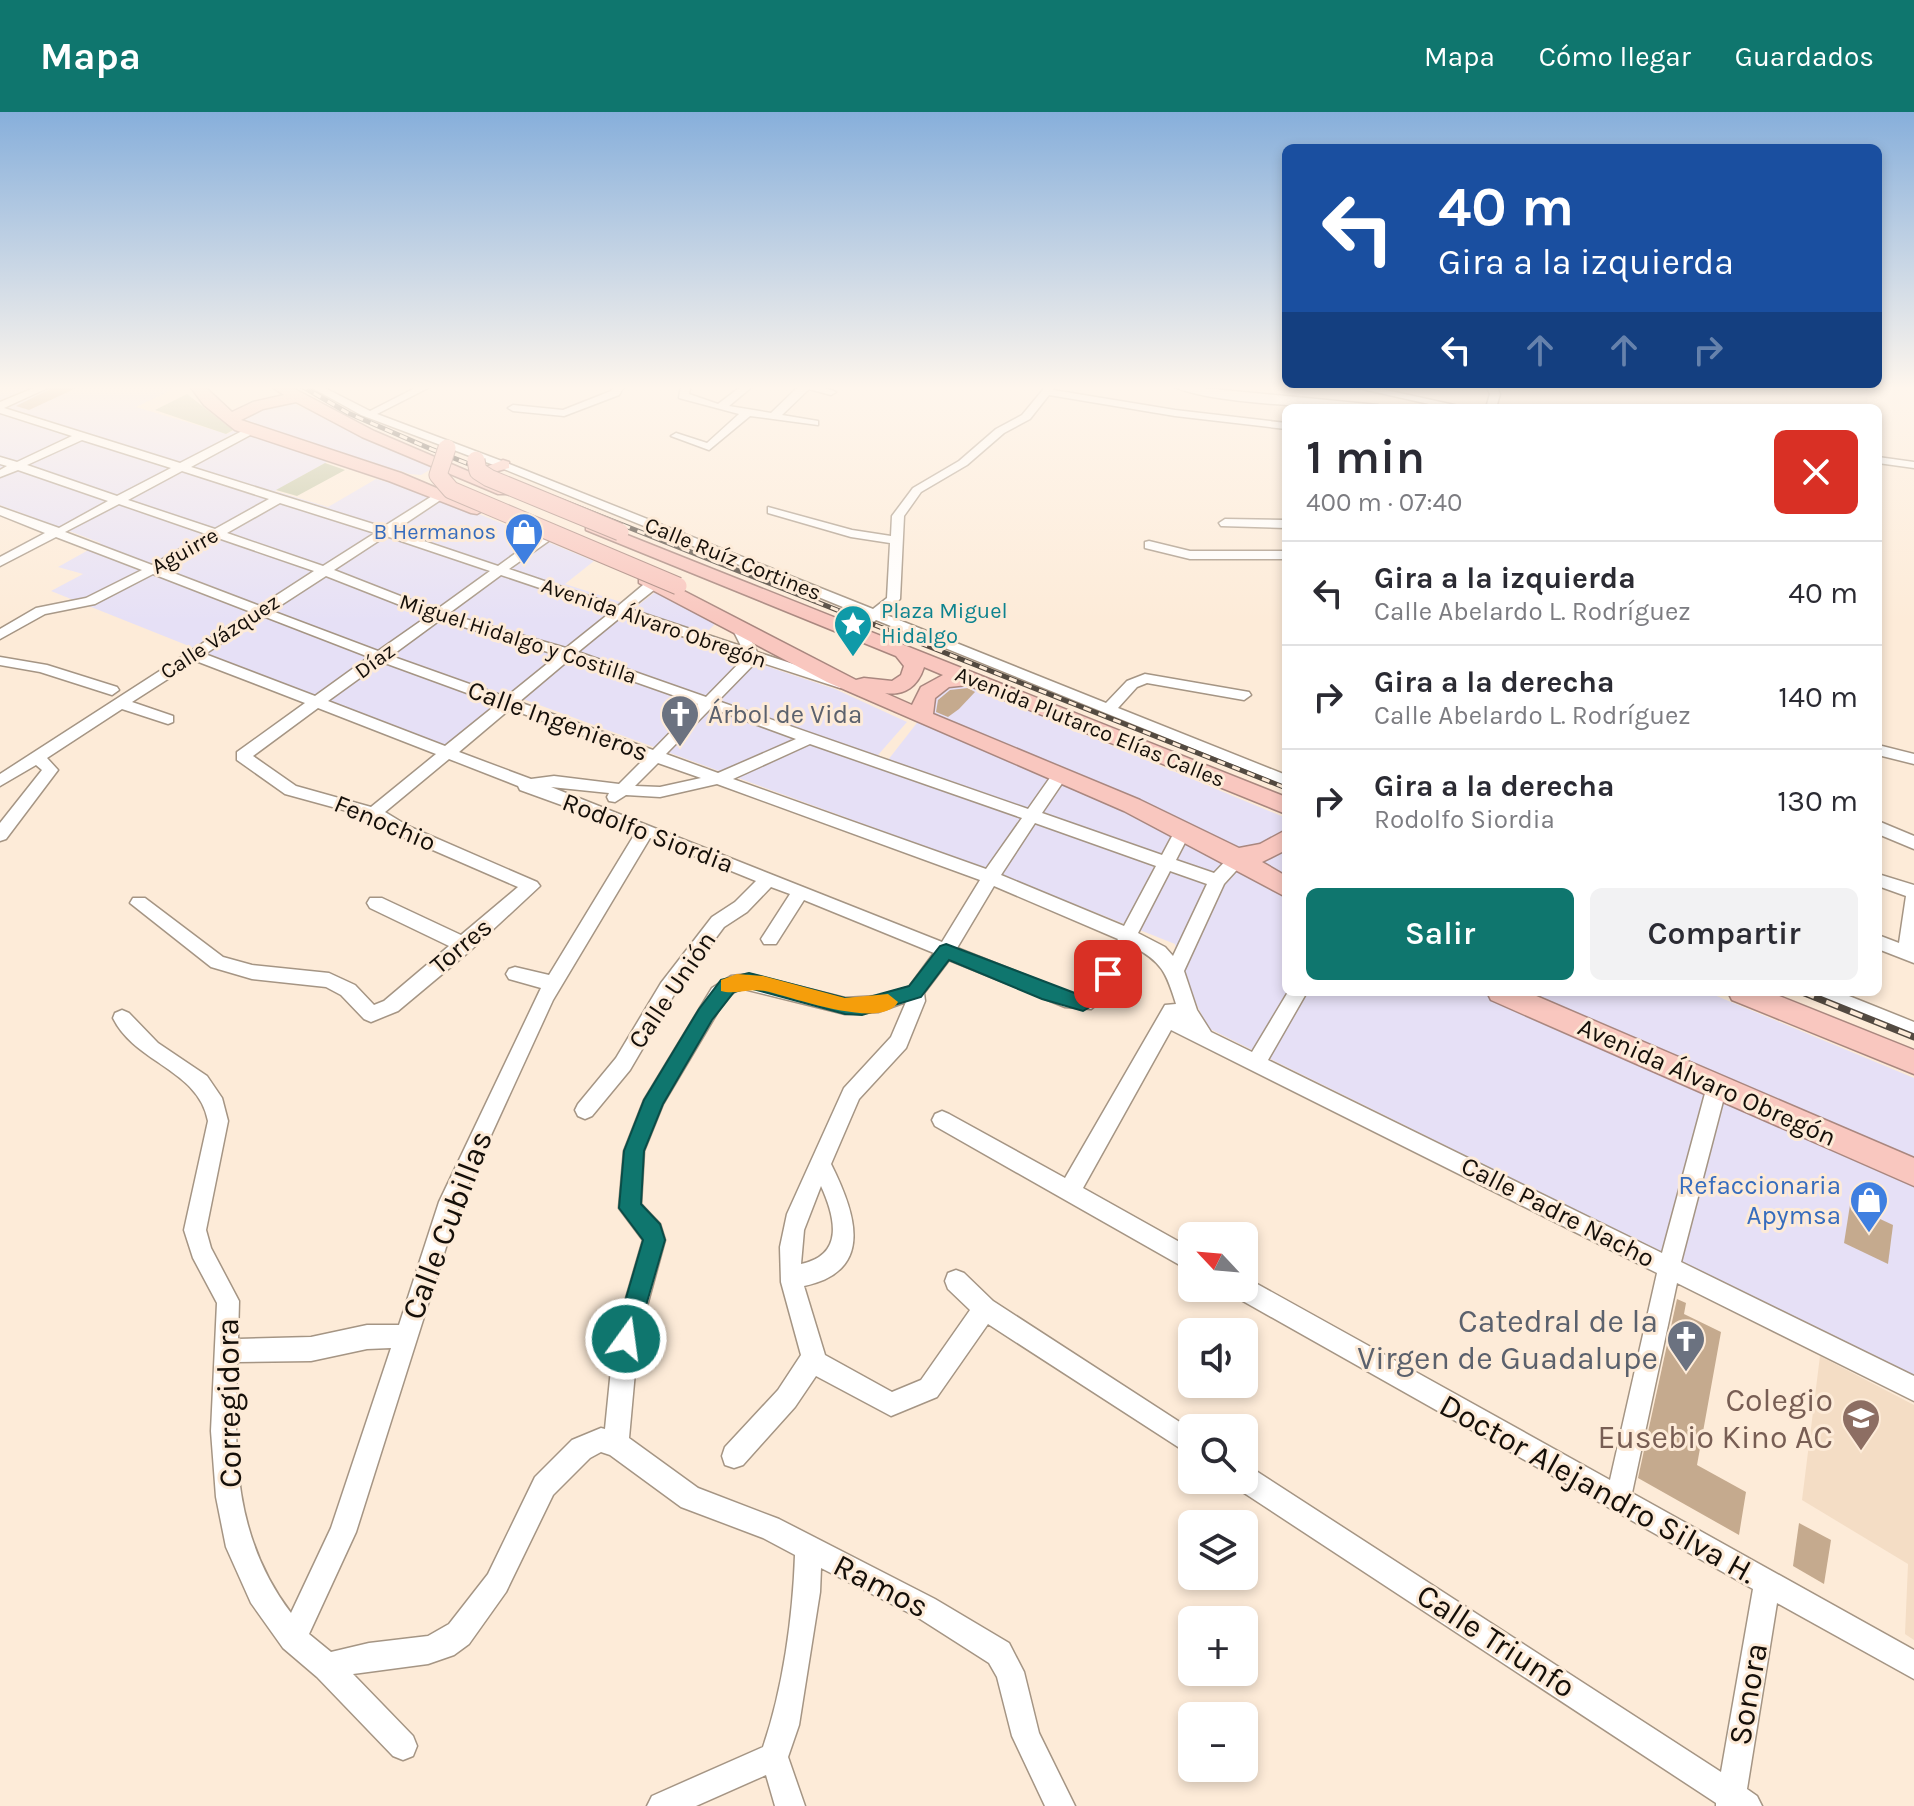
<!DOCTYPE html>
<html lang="es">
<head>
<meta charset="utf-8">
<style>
	body { margin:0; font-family:Karla,sans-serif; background:#f2f2f3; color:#2b2b33; height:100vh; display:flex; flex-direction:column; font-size:30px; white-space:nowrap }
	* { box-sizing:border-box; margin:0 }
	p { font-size:26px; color:#7c7c81 }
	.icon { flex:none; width:44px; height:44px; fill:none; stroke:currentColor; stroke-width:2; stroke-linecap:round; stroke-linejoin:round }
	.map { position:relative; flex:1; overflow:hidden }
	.sheet { position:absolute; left:1282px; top:292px; width:600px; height:592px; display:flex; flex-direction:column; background:#fff; border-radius:12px; box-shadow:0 4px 12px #0003 }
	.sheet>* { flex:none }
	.banner { position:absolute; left:1282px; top:32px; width:600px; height:244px; border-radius:12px; box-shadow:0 4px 12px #0003; background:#1a4fa0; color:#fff; overflow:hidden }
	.needle { width:52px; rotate:296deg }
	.controls { position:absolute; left:1178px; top:1110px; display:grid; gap:16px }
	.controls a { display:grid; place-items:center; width:80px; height:80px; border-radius:12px; background:#fff; box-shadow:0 4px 12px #0003; font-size:40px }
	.pin { position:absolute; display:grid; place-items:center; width:68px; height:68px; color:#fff; margin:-34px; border-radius:16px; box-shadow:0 4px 12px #0006 }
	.me { position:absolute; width:88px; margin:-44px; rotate:14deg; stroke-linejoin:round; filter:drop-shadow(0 0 6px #0008) }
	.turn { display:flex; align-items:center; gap:28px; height:168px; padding:0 24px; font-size:36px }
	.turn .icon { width:104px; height:104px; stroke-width:2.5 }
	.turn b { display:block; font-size:56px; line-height:68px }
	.lanes { display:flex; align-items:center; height:76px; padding:0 24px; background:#0003; justify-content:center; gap:40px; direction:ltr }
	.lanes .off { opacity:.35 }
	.round { display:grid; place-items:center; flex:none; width:84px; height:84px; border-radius:12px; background:#f2f2f3 }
	.summary { display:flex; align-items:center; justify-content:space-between; height:136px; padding:0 24px }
	h1 { font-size:48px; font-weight:600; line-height:60px }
	.primary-button { display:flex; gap:16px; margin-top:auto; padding:16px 24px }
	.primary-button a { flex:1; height:92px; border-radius:12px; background:#0f766e; color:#fff; font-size:32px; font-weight:600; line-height:92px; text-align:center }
	.primary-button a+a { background:#f2f2f3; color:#2b2b33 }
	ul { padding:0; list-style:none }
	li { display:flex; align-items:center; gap:24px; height:104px; padding:0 24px; border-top:2px solid #e1e1e2 }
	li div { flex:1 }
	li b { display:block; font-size:30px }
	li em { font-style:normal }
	header { display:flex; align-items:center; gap:48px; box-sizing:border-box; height:112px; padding:0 40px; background:#0f766e; color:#fff }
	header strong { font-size:38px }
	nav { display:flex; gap:44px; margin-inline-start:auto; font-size:28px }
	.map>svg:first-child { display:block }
</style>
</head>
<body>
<header>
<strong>Mapa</strong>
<nav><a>Mapa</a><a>Cómo llegar</a><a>Guardados</a></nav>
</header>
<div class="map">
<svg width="1914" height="1694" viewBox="0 0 1914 1694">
	<rect width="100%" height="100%" fill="#fdebd8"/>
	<polygon fill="#e6e0f6" points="0,273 182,273 136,295 227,322 249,311 244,308 252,298 291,290 433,356 421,363 410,362 343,341 275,379 328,395 376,367 430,382 594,449 565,472 636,495 659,477 713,509 714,513 696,531 835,577 907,610 878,643 888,648 927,598 923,585 958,570 1286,706 1286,880 1707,880 1914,966 1914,1265 1208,916 1181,860 1175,832 978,754 512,583 445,636 51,479 83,462 58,455 101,431 0,393"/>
	<polygon fill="#f4ddc5" points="1820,1244 1914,1293 1914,1528 1905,1522 1908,1452 1802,1388"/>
	<g fill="#bfc4a1">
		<polygon points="187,282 233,318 226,322 155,298"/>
		<polygon points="325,351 345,358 297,384 276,378"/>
	</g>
	<g fill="#c5aa8e">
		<polygon points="58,273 83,273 29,298 16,294"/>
		<polygon points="968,576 975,580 959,597 948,605 936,600 938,588 950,578"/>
		<polygon points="1850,1093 1893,1113 1888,1152 1844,1131"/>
		<polygon points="1677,1187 1686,1191 1684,1202 1721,1220 1697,1353 1746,1380 1739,1423 1638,1366"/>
		<polygon points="1799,1411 1831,1428 1824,1472 1793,1454"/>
	</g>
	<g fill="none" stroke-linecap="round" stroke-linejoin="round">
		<defs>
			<g id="minor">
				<path d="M41 273H54L4 296 180 351 246 317H254V321L191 355 383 415 437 381H445V385L394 419 498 454 542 422H550V428L509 457 618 494 649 468H659V474L630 497 741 534 731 514 738 510 743 511 757 540 845 569 847 572 840 576 757 549 718 589 1028 697 1054 660H1064L1067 664 1042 701 1162 743 1178 713H1190L1192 717 1176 748 1214 761 1233 741H1245L1247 745 1245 749 1224 772 1184 859 1197 898 1211 920 1252 940 1288 880H1307L1268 948 1662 1141 1707 974 1710 968 1717 965 1724 968 1727 974 1681 1150 1914 1264V1289L1677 1171 1632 1381 1914 1538V1567L1777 1491 1747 1677 1757 1684 1762 1694H1716V1691L1235 1375 1232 1368H1244V1354L1253 1357 1721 1660 1753 1477 1234 1184 1231 1176H1244V1166L1250 1168 1610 1368 1657 1161 1171 918 1083 1076 1192 1137V1160L935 1014 932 1008 935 1002 942 999 949 1002 1065 1066 1165 893 1176 892C1166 860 1162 850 1132 834L1105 886 1091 897 1065 895 949 848 924 881 925 889 906 936 859 987 831 1052C855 1100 876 1159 804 1174L825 1243 892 1280 921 1268 970 1198 948 1177 945 1169 948 1161 956 1158 964 1161 993 1189 1192 1318V1344L988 1212 937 1285 891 1304 816 1264 795 1295 743 1353 734 1356 725 1353 722 1344 725 1335 778 1278 801 1243 781 1170 780 1135 787 1102 844 976 891 925 906 890 878 900 845 902 740 876 726 886 663 992 644 1039 641 1092 660 1112 665 1128 638 1227 629 1326 698 1376 779 1407 935 1487 1009 1531 1024 1560 1039 1621 1075 1694H1045L1012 1624 997 1565 989 1551 917 1505 821 1456 820 1480 799 1613 788 1645 805 1694H775L766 1663 696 1694H647L652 1684 763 1635C783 1577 793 1504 795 1443L763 1426 681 1395 610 1343 601 1340 590 1346 553 1383 506 1480 469 1532 454 1543 428 1552 353 1562 413 1624 417 1634 413 1644 403 1648 393 1644 317 1565 283 1536 251 1491 226 1435 216 1385 211 1319 217 1191 193 1146 184 1118 208 1009C199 958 135 951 113 906L115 901 122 898 129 901 158 931 207 964 222 986 228 1009 206 1118 211 1136 239 1189 238 1227 311 1225 367 1213H399L439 1090 541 876 509 867 506 862 509 857 515 855 549 863 636 720 520 678 518 674 449 647 385 700 408 714 537 770 540 774 471 838 398 899 371 910 364 907 341 883 326 875 252 867 211 855 130 791 133 786H145L223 845 252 853 329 861 355 873 374 893 384 889 449 834 370 796 367 791 370 786H382L461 823 518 775 396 722 369 705 285 682 237 648V640L305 591 196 549 132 590 173 604V610L168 612 122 597 47 646 58 658 6 727 0 729V711L42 658 36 653 0 674V662L251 500 153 462 95 492 45 502 0 527V517L36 496 86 486 142 458 56 425 0 454V445L45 421 0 403V395L59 416 108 389 18 358 0 365V358L7 354 0 352V345L17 350 72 324 0 301V290ZM82 328 171 356 117 384 27 353ZM182 359 269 387 215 417 128 388ZM280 391 375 421 323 454 227 421ZM119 392 206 422 152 453 65 420ZM386 424 490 459 436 498 334 458ZM218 426 314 459 260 494 163 457ZM501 463 611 500 566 536 448 502ZM326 464 428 504 378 539 272 499ZM263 504 369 545 315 584 205 542ZM622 504 745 545 706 585 578 540ZM440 508 558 543 506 585 391 544ZM570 547 698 592 653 638 519 590ZM382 550 497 592 445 634 328 589ZM318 596 436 642 371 695 296 674 253 644ZM711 596 796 627 718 661 666 642ZM510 597 645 646 619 672 554 664 531 667 459 640ZM810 632 1022 706 986 757 733 667ZM658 651 701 666 660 675 635 674ZM717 672 980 768 942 830 551 675 609 681 607 685 609 689 615 690 626 683 660 685ZM1035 711 1156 754 1124 814 1001 763ZM650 726 756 769 735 790 712 805 661 871 616 946 578 992 575 998 578 1004 585 1007 592 1004 630 958 675 881 724 815 747 800 771 775 790 782 761 827 764 832H776L804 788 934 841 909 875 878 884 845 886 749 862 731 864 712 876 644 988 624 1039 619 1096 643 1128 614 1227 605 1317 601 1316 572 1328 535 1365 488 1462 449 1512 428 1524 369 1531 331 1540 309 1522 356 1420 460 1091 553 888ZM1170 759 1207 772 1173 844 1165 835 1138 821ZM994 774 1118 827 1086 882H1073L957 836ZM821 1074C835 1105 845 1143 801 1152L804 1118ZM391 1236 331 1416 291 1501C233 1424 234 1343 237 1250L311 1249 367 1237Z"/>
				<polygon points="307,273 319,273 370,299 421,273 434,273 377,302 507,351 873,497 887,486 890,431 851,425 768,401 768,395 852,418 891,424 892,404 913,376 959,349 996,317 1022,303 1047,273 1057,273 1053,278 1175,298 1286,311 1286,317 1175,304 1049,283 1030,307 1004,321 967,353 921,380 904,404 900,487 884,502 1106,591 1127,569 1145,562 1249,580 1251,583 1244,588 1147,571 1137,575 1118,596 1286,663 1286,674 876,508 860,522 850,522 850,516 865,504 499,355 361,303"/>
				<polygon points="615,273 625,273 619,283 564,304 513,299 508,296 513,293 563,298 611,279"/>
				<polygon points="681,273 691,273 689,282 718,292 743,273 754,273 729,294 771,301 800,273 816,273 836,280 831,283 809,277 782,303 818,309 818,313 750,304 709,338 671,324 676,321 707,331 739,302 679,286"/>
				<path d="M1171 273 1378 293 1383 296C1339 296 1205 293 1171 273Z"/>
				<polygon points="1344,273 1363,273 1468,296 1447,296"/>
				<polygon points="1486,273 1496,273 1500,282 1496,296 1486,296 1490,282"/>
				<polygon points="1878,345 1914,350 1914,356 1878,351"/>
				<polygon points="1225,407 1286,408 1286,416 1221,414 1219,411"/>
				<polygon points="1149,429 1190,439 1286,439 1286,447 1190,447 1145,436 1145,430"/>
				<polygon points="0,545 47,553 117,575 119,578 112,583 40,560 0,553"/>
				<polygon points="1878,633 1914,642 1914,652 1878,643"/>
				<polygon points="1878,709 1914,724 1914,737 1878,722"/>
				<polygon points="1878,762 1914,773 1914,851 1878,837 1878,823 1899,831 1906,784 1878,774"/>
				<polygon points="1810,880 1839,880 1914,910 1914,926 1812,885"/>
			</g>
			<g id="highway">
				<polygon points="189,273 203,273 232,300 253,290 284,283 269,273 287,273 374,319 512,378 510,382 498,382 362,325 296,290 263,297 241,308 401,361 486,397 477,402 471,401 389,369 235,318 204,293"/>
				<polygon points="503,348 509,350 509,356 494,360 486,355"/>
				<path d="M592 409 1286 685V702L968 573 949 575 935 586 933 602 1140 688 1239 736 1260 732 1286 718V738L1262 750 1286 764V785L1124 699 827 570 639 471V463H653L856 568 864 566 892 569 901 563 904 554 896 544 586 418V410ZM924 555 943 563 921 575 912 593 885 581C905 584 918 574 924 555Z"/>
				<polygon points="1487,880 1527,880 1914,1046 1914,1074 1491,888"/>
				<polygon points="1728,880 1769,880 1914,938 1914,962 1732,888"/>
			</g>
		</defs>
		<use href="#minor" stroke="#a59584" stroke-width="3"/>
		<use href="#highway" stroke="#a9877f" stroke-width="3"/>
		<use href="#minor" fill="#fff" fill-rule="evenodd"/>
		<use href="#highway" fill="#f9c7bf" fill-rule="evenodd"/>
		<defs>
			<polyline id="rail-far1" points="300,273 348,301 431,337 1286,676"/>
			<polyline id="rail" points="1802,880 1914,925"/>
		</defs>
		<use href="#rail-far1" stroke="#534a41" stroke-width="5"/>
		<use href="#rail" stroke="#534a41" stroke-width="7"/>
		<use href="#rail-far1" stroke="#fdebd8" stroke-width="3" stroke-dasharray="8" stroke-linecap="butt"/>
		<use href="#rail" stroke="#fdebd8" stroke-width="4" stroke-dasharray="13" stroke-linecap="butt"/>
		<defs>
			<g id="highway-bridge">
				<polyline points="447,336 438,363 451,378 678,474"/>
				<polyline points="476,348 478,359 489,366 620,420"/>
			</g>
		</defs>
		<use href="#highway-bridge" stroke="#a9877f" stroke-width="19" stroke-linecap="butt"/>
		<use href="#highway-bridge" stroke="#f9c7bf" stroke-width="17"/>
	</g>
	<linearGradient id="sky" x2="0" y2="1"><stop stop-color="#87afdb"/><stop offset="0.54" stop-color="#fef6ed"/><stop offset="1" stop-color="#fef6ed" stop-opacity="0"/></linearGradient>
	<rect width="1914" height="510" fill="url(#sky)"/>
	<polygon fill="#0f766e" stroke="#0a4d48" stroke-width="2" points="946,832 1080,883 1091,875 1102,856 1108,854 1118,862 1105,886 1083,899 1042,887 949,848 921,885 862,903 845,902 749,876 734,880 712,908 663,992 644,1039 641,1092 660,1112 665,1128 634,1235 626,1238 617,1235 614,1227 643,1128 619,1096 624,1039 644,988 699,897 721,868 749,861 845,886 862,887 909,874 940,834"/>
	<path fill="#f59e0b" d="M737 862 763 864 845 886 888 882 898 890C882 919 790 884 765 879 750 876 734 883 721 879V868Z"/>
	<defs>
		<symbol id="shop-pin" viewBox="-11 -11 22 30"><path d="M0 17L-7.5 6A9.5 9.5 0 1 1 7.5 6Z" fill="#3f7fe0" stroke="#fdebd8"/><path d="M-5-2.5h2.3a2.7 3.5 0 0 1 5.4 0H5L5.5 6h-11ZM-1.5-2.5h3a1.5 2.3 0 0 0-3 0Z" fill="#fff"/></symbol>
		<symbol id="sight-pin" viewBox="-11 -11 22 30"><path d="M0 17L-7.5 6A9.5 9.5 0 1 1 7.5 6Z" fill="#0f9aa8" stroke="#fdebd8"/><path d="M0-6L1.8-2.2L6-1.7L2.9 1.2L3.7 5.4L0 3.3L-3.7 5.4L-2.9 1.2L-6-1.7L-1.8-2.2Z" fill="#fff"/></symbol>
		<symbol id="church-pin" viewBox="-11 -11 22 30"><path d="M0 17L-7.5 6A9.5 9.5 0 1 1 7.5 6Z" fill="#6b7280" stroke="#fdebd8"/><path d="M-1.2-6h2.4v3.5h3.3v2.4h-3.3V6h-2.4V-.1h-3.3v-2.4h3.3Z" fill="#fff"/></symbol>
		<symbol id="school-pin" viewBox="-11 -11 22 30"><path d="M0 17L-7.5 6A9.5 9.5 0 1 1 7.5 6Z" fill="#8d6e63" stroke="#fdebd8"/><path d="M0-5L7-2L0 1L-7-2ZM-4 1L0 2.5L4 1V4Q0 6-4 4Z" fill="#fff"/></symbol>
	</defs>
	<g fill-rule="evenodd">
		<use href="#shop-pin" x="502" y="398" width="44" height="60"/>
		<use href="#sight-pin" x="831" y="490" width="44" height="60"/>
		<use href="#church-pin" x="658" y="580" width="44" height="60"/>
		<use href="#shop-pin" x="1847" y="1066" width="44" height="60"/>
		<use href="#church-pin" x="1664" y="1205" width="44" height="60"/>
		<use href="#school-pin" x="1839" y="1284" width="44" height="60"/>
	</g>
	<g text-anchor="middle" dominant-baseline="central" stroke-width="6" stroke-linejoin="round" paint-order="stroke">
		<g font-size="22" fill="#366cbe" stroke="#fdebd8" text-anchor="end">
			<text x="496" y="420">B Hermanos</text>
		</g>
		<g font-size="22" fill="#150f09" stroke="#fdebd8">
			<text transform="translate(185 439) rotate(-29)">Aguirre</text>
			<text transform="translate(733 447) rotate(22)">Calle Ruíz Cortines</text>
			<text transform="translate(654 511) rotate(19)">Avenida Álvaro Obregón</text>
			<text transform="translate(220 525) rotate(-33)">Calle Vázquez</text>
			<text transform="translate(518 527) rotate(18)">Miguel Hidalgo y Costilla</text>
			<text transform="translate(375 549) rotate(-36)">Díaz</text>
			<text transform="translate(1090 615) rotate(22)">Avenida Plutarco Elías Calles</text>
		</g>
		<g font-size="22" fill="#0d838f" stroke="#fdebd8" text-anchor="start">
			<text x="881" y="499">Plaza Miguel<tspan x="881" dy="25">Hidalgo</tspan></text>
		</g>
		<g font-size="26" fill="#5b616d" stroke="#fdebd8" text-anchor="start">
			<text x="708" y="602">Árbol de Vida</text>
		</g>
		<g font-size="26" fill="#150f09" stroke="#fdebd8">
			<text transform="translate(558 609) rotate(20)">Calle Ingenieros</text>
			<text transform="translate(385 711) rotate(23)">Fenochio</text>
			<text transform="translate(648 721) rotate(21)">Rodolfo Siordia</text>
			<text transform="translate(461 834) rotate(-40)">Torres</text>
			<text transform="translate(672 878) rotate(-56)">Calle Unión</text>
			<text transform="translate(1707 970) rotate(24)">Avenida Álvaro Obregón</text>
			<text transform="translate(1558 1100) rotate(27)">Calle Padre Nacho</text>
		</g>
		<g font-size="26" fill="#366cbe" stroke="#fdebd8" text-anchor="end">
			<text x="1841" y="1073">Refaccionaria<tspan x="1841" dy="30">Apymsa</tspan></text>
		</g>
		<g font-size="32" fill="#150f09" stroke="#fdebd8">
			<text transform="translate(447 1113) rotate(-69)">Calle Cubillas</text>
			<text transform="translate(229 1291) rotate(-91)">Corregidora</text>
			<text transform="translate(1598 1377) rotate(29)">Doctor Alejandro Silva H.</text>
			<text transform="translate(881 1474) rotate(27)">Ramos</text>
			<text transform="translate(1496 1529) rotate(33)">Calle Triunfo</text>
			<text transform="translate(1748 1582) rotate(-80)">Sonora</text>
		</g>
		<g font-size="32" fill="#5b616d" stroke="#fdebd8" text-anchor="end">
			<text x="1658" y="1209">Catedral de la<tspan x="1658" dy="37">Virgen de Guadalupe</tspan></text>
		</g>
		<g font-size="32" fill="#785e54" stroke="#fdebd8" text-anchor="end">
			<text x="1833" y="1288">Colegio<tspan x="1833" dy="37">Eusebio Kino AC</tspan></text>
		</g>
	</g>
</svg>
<div class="controls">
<a><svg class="needle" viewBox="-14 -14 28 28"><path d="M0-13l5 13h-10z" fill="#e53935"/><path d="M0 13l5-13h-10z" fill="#7c7c81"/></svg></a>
<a><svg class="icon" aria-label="sound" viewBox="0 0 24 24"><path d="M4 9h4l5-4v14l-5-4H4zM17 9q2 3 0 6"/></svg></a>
<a><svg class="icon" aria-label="search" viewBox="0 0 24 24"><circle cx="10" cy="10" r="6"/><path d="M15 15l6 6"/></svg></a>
<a><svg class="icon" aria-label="layers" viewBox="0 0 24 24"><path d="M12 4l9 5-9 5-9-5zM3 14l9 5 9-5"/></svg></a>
<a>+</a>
<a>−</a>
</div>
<div class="pin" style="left:1108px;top:862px;background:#d93025"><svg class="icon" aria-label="arrive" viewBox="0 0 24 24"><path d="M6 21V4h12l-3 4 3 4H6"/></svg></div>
<svg class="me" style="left:626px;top:1227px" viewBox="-20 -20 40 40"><circle r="17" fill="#0f766e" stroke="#fff" stroke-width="3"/><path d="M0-11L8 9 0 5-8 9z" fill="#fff"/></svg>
<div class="banner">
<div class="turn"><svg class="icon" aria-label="left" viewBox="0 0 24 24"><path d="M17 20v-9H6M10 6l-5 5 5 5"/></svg><div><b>40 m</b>Gira a la izquierda</div></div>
<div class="lanes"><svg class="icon" aria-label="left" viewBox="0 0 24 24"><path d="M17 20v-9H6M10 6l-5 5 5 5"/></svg><svg class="icon off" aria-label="ahead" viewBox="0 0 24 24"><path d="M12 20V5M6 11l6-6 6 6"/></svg><svg class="icon off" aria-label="ahead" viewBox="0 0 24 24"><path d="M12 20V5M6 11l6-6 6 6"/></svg><svg class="icon off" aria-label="right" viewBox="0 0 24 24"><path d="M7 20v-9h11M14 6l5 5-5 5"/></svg></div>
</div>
<section class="sheet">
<div class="summary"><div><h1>1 min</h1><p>400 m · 07:40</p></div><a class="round" style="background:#d93025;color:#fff"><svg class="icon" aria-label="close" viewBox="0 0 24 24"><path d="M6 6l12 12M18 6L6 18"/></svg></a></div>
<ul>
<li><svg class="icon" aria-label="left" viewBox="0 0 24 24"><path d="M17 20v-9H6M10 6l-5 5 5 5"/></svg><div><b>Gira a la izquierda</b><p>Calle Abelardo L. Rodríguez</p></div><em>40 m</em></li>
<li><svg class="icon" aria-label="right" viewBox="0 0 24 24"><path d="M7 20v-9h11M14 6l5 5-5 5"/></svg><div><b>Gira a la derecha</b><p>Calle Abelardo L. Rodríguez</p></div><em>140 m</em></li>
<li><svg class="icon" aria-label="right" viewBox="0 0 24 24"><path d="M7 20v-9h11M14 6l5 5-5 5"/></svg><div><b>Gira a la derecha</b><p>Rodolfo Siordia</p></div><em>130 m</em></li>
</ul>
<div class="primary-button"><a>Salir</a><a>Compartir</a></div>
</section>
</div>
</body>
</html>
